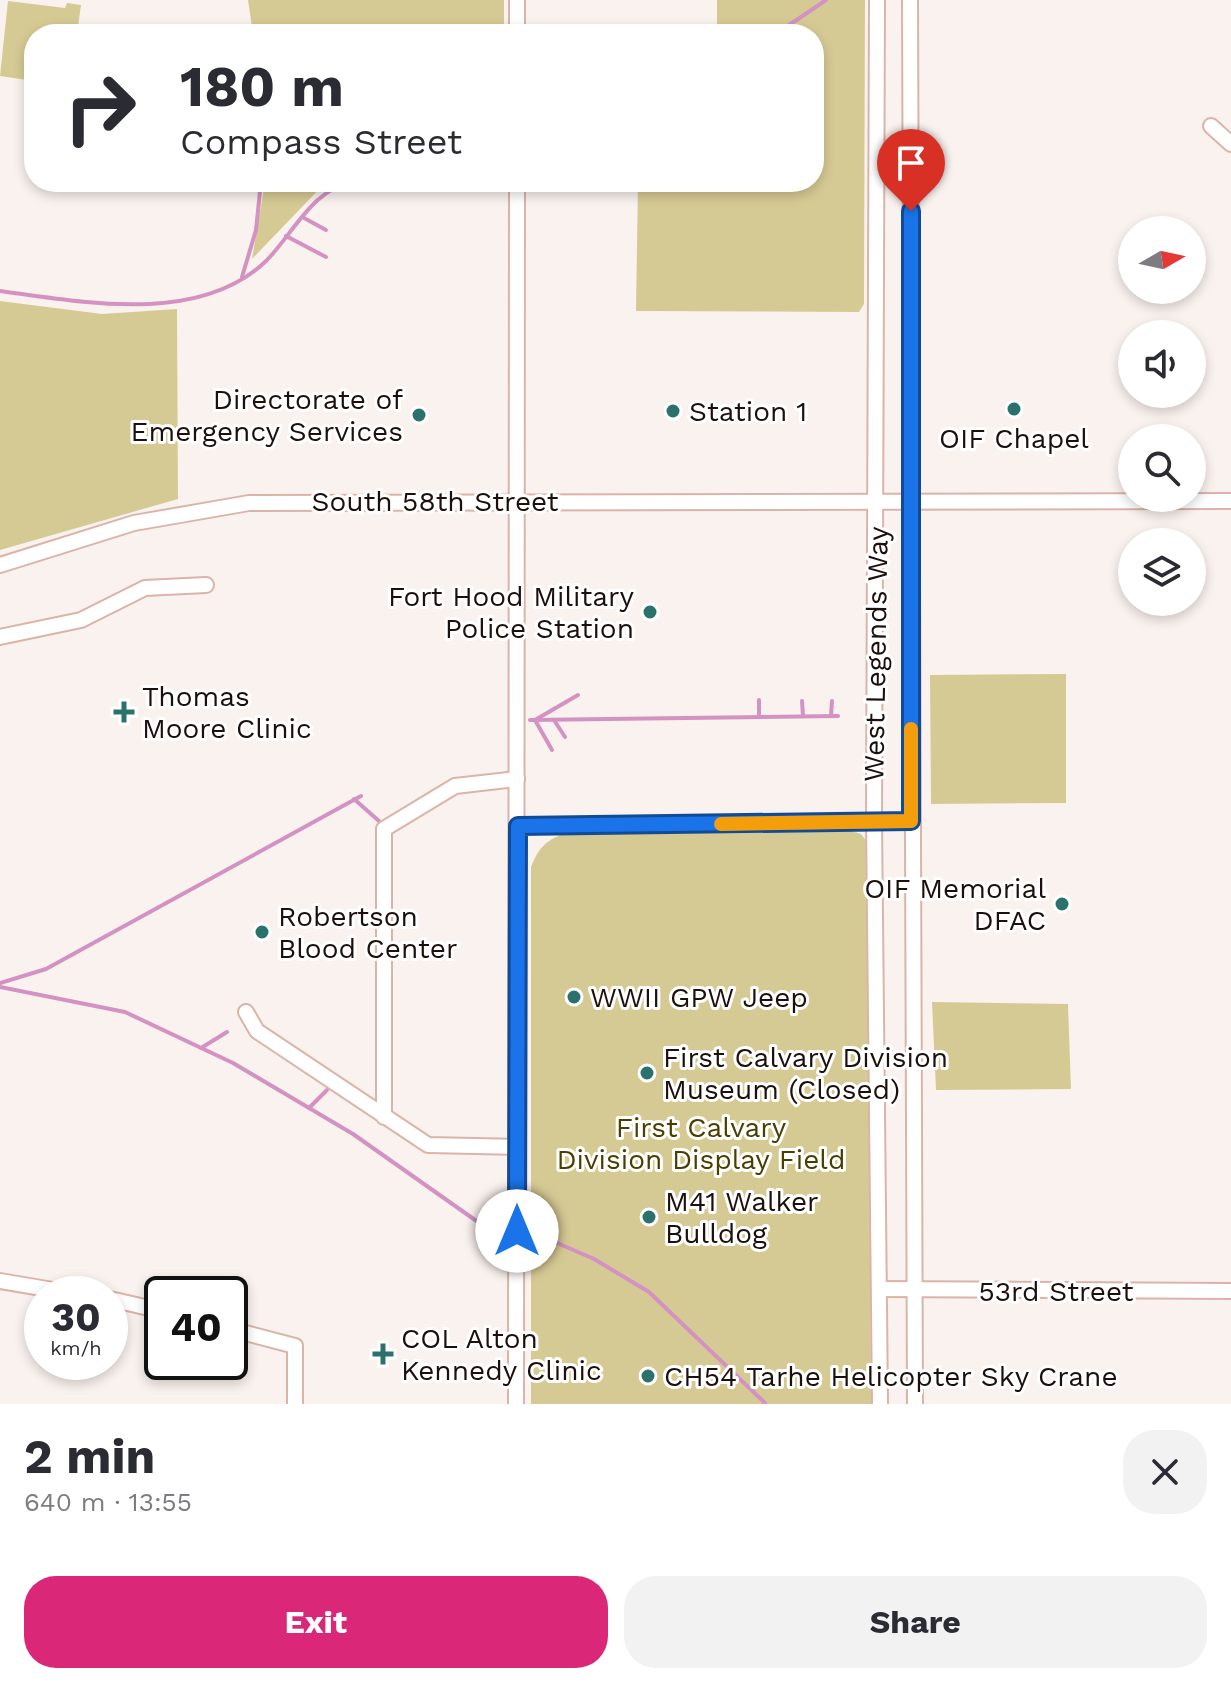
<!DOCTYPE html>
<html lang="en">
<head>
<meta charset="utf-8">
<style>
	body { margin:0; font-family:"Work Sans",sans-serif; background:#f2f2f3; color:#2b2b33; height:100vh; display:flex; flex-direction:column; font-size:30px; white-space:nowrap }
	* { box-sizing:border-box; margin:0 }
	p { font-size:26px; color:#7c7c81 }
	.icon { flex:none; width:44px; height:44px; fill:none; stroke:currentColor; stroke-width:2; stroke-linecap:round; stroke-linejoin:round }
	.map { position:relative; height:1404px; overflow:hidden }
	.side { display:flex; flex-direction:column; background:#fff; flex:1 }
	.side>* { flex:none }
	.top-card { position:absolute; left:24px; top:24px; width:800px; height:168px; border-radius:32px; box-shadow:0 4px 12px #0003; background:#fff; color:#2b2b33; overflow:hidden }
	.needle { width:52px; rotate:81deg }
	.controls { position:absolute; left:1118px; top:216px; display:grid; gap:16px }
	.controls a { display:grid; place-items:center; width:88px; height:88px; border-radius:50%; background:#fff; box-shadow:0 4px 12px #0003; font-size:40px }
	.speed { position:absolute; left:24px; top:1276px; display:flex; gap:16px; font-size:40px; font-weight:700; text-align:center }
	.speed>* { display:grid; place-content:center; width:104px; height:104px; border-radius:50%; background:#fff; box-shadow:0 4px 12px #0003; line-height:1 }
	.speed small { font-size:20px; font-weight:400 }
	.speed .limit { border:4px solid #111; border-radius:12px; background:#fff; color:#111 }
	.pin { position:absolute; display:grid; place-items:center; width:68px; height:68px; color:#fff; margin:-82px -34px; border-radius:50% 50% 50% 0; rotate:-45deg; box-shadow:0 0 8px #0007 }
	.pin .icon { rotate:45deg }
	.me { position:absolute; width:88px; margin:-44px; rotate:0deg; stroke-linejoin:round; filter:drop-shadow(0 0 6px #0008) }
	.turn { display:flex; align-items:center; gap:28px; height:168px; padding:0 24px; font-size:36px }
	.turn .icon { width:104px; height:104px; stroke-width:2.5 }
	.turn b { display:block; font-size:56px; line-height:68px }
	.round { display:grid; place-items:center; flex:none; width:84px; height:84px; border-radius:32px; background:#f2f2f3 }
	.head { display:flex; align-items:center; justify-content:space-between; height:136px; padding:0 24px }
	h1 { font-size:48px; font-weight:700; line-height:60px }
	.cta { display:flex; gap:16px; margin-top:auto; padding:16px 24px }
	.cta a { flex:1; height:92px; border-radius:32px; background:#db2777; color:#fff; font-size:32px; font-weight:700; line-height:92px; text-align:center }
	.cta a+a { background:#f2f2f3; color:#2b2b33 }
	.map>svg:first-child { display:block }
</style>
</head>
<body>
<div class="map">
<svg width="1231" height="1404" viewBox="0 0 1231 1404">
	<rect width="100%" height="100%" fill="#faf2ef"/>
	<g fill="#d6ca94">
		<polygon points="248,0 504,0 504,34 253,34"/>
		<polygon points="717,0 865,0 864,304 859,312 636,311 638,182 814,182 814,34 717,34"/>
		<polygon points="8,1 65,8 67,3 81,5 77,34 34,34 34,81 0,76"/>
		<polygon points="265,182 326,182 252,259"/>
		<polygon points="0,301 102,314 177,309 178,499 0,550"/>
		<polygon points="1066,674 1066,803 931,804 930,675"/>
		<path d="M851 831 861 834 868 843 871 1404H531V867C538 849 545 841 563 834Z"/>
		<polygon points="932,1002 1068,1004 1071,1089 936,1090"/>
	</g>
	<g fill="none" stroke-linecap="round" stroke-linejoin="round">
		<g stroke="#d392c1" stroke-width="4">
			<polyline points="776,34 826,0"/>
			<polyline points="559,182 605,182"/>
			<polyline points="304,218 326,230"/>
			<polyline points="286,236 326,257"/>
			<polyline points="242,277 256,230 261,182"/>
			<path d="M0 291C81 302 198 325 265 262 292 236 313 187 354 182"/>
			<polyline points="759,700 759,717"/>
			<polyline points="802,701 803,716"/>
			<polyline points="831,716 832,701"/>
			<polyline points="530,720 838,716"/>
			<polyline points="554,720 565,737"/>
			<polyline points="552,750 535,720 578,695"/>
			<polyline points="354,799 379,821"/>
			<polyline points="0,983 46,969 361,796"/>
			<polyline points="0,987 125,1012 233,1063 353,1134 485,1227 505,1233"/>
			<polyline points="201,1048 227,1032"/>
			<polyline points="309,1108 327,1090"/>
			<polyline points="483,1225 483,1243"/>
			<polyline points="532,1232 594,1259 649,1292 765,1403"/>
		</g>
		<defs>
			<g id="minor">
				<polyline points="517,0 517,34"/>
				<polyline points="877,0 874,821 880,1404"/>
				<polyline points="910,0 915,1404"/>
				<polyline points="1211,126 1231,144"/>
				<polyline points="0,565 134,523 249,503 1231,501"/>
				<polyline points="0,637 81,620 145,588 206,585"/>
				<polyline points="518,826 911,821"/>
				<polyline points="246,1012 257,1031 428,1145 518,1147"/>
				<polyline points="384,1117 384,829 455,786 517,779"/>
				<polyline points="0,1281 77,1294"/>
				<polyline points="880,1289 1231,1291"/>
				<polyline points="110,1299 162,1311"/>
				<polyline points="230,1329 295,1346 295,1404"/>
				<polyline points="516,1404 517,182"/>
			</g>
		</defs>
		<use href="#minor" stroke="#dbb4a9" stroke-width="18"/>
		<use href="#minor" stroke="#fff" stroke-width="14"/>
	</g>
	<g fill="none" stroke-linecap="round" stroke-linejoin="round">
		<defs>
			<polyline id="route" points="517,1231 518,826 911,821 911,211"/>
		</defs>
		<use href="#route" stroke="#114b97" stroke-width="20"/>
		<use href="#route" stroke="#1a73e8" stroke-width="14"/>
		<polyline stroke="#f59e0b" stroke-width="14" points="721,824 911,821 911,729"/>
	</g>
	<g fill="#2a726b" stroke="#fff" stroke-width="3">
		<circle cx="1014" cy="409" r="8"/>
		<circle cx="673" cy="411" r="8"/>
		<circle cx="419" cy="415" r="8"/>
		<circle cx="650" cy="612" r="8"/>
		<path d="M120 700h8v8h8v8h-8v8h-8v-8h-8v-8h8z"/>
		<circle cx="1062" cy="904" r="8"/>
		<circle cx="262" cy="932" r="8"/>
		<circle cx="574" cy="997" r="8"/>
		<circle cx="647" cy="1073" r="8"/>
		<circle cx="649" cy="1217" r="8"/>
		<path d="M379 1342h8v8h8v8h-8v8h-8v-8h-8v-8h8z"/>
		<circle cx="648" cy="1376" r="8"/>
	</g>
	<g text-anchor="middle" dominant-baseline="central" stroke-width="6" stroke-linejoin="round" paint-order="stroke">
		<g font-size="28" fill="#1d100c" stroke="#fff" text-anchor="start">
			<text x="403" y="399" text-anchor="end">Directorate of<tspan x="403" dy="32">Emergency Services</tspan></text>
			<text x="689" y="411">Station 1</text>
			<text x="1014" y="438" text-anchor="middle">OIF Chapel</text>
			<text x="634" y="596" text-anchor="end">Fort Hood Military<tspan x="634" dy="32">Police Station</tspan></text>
			<text x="142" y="696">Thomas<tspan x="142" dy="32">Moore Clinic</tspan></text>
			<text x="1046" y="888" text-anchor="end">OIF Memorial<tspan x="1046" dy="32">DFAC</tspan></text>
			<text x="278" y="916">Robertson<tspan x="278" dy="32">Blood Center</tspan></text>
			<text x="590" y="997">WWII GPW Jeep</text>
			<text x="663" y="1057">First Calvary Division<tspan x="663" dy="32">Museum (Closed)</tspan></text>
			<text x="665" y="1201">M41 Walker<tspan x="665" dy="32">Bulldog</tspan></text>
			<text x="401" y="1338">COL Alton<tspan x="401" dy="32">Kennedy Clinic</tspan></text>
			<text x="664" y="1376">CH54 Tarhe Helicopter Sky Crane</text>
		</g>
		<g font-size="28" fill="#1d100c" stroke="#fff">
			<text x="435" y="501">South 58th Street</text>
			<text transform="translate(876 654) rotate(-89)">West Legends Way</text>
			<text x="1056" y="1291">53rd Street</text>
		</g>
		<g font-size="28" fill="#4b3f00" stroke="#fff">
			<text x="701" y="1127">First Calvary<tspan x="701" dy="32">Division Display Field</tspan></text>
		</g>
	</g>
</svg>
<div class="controls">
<a><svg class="needle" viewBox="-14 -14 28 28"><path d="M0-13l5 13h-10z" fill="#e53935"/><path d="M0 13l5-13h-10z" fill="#7c7c81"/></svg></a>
<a><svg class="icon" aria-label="sound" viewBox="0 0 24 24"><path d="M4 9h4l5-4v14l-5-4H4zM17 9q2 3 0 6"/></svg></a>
<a><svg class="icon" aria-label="search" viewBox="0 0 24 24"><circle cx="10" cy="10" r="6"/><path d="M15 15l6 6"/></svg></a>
<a><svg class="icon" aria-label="layers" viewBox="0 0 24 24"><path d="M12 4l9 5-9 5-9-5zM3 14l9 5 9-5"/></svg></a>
</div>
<div class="speed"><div>30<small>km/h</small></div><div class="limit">40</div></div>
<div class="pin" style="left:911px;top:211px;background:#d93025"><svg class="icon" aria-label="arrive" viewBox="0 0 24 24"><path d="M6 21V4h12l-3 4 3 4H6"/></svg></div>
<svg class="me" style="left:517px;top:1231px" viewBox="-20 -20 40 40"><circle r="19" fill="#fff"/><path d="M0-13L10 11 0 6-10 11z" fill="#1a73e8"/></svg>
<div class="top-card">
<div class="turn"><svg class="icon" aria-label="right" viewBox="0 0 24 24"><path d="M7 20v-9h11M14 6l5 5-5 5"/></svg><div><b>180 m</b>Compass Street</div></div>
</div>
</div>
<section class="side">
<div class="head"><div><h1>2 min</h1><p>640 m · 13:55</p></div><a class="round"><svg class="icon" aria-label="close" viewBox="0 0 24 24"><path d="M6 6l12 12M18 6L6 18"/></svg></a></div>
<div class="cta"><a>Exit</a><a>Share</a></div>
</section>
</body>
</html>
